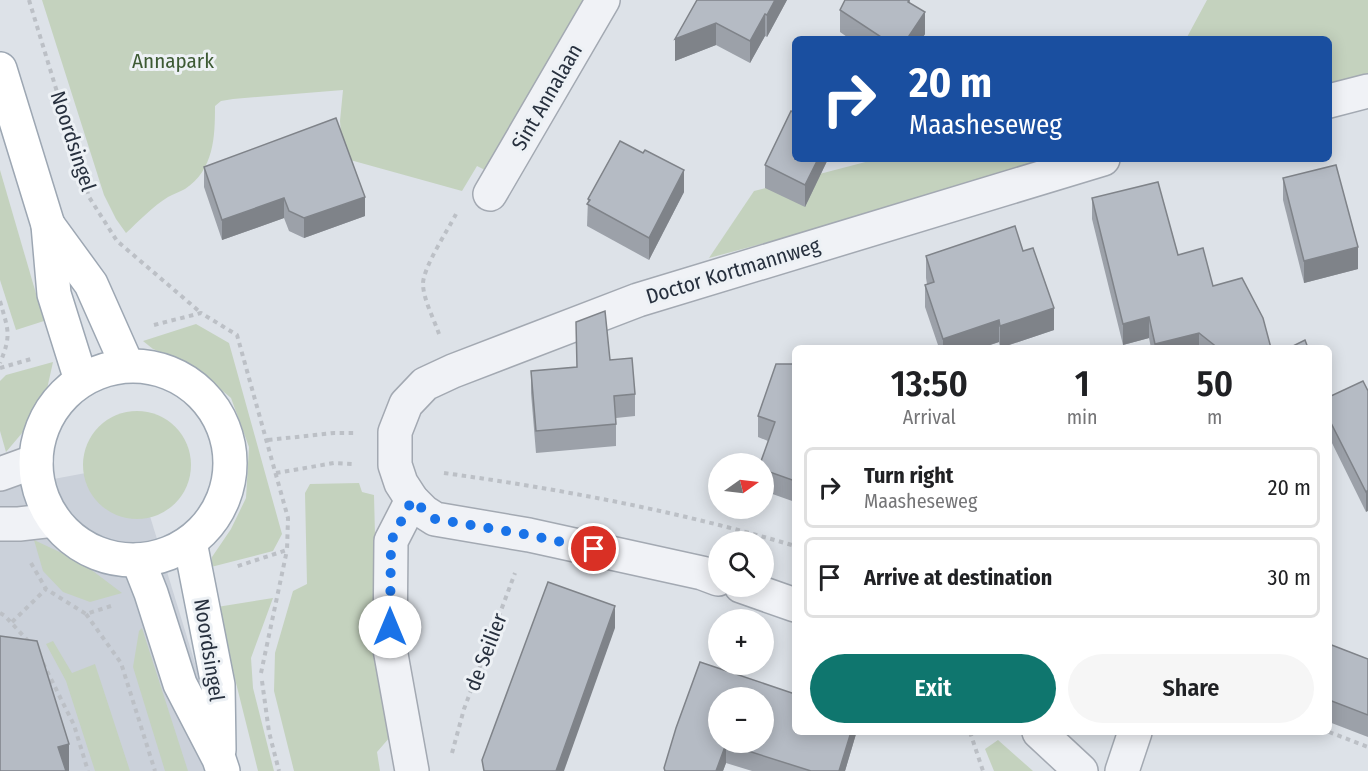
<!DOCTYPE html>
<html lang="en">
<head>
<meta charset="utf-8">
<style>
	body { margin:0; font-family:"Fira Sans Condensed",sans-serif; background:#f6f6f6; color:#202124; height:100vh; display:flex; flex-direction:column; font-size:22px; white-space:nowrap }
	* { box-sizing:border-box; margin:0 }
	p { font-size:20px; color:#757577 }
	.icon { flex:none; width:33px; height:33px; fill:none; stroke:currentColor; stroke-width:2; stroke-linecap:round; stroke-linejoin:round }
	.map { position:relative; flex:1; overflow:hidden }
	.details { position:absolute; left:792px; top:345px; width:540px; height:390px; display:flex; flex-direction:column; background:#fff; border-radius:9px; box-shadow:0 3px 15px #0003 }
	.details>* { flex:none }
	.hud { position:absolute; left:792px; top:36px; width:540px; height:126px; border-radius:9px; box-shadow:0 3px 15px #0003; background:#1a4fa0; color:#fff; overflow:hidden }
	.needle { width:39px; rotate:76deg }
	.fabs { position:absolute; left:708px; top:453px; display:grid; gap:12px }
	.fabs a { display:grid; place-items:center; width:66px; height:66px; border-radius:50%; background:#fff; box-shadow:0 3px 15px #0003; font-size:30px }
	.pin { position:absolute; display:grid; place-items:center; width:51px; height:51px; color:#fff; margin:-26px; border:3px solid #fff; border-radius:50%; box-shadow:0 2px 6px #0007 }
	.me { position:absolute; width:66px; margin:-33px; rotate:0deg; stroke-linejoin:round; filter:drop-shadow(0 0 4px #0008) }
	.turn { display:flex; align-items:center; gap:21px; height:126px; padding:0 18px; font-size:27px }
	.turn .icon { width:78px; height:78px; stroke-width:2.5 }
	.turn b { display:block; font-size:42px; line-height:51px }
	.eta { display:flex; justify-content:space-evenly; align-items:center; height:102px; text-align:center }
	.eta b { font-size:36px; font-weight:600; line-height:42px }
	.action { display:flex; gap:12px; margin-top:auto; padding:12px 18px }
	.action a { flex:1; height:69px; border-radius:36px; background:#0f766e; color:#fff; font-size:24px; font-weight:600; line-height:69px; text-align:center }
	.action a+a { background:#f6f6f6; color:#202124 }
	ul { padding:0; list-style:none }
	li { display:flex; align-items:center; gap:18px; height:81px; margin:0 12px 9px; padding:0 6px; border:3px solid #e0e0e0; border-radius:9px }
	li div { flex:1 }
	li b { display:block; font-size:22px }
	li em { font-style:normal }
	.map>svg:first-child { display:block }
</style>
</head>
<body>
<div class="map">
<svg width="1368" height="771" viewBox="0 0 1368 771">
	<rect width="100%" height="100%" fill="#dde2e8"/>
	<polygon fill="#cbd1da" points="134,464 228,771 0,771 0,489"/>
	<g fill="#c4d2be">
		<path d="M42 0H584L489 172 477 166 462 191 343 158 340 121 343 90 233 99 221 101 215 106C215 137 214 170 185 189 180 192 173 194 168 197 153 206 139 221 126 233L116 219 104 195Z"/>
		<polygon points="1207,0 1368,0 1368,81 1329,92 1329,39 1186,39"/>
		<polygon points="877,159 1078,159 709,258 754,191"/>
		<polygon points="0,170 44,321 16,330 0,280"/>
		<polygon points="196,324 229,343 282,534 273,551 211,567 212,557 231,529 246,498 249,447 231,398 192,365 153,349 143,341"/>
		<polygon points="53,362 47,389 33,420 6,452 0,431 0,381 6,375"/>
		<circle cx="137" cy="465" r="54"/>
		<polygon points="359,483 362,492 374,495 376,576 390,737 377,752 380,771 294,771 274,691 275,653 293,591 307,584 305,493 310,484"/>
		<polygon points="34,540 81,562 122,593 90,602 63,592 43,571"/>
		<polygon points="273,598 251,658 253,688 274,771 258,771 217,607"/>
		<polygon points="142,628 188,771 165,771 133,667 139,631"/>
		<polygon points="53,641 72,673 95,664 130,771 95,771 66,681 46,644"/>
		<polygon points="998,740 1033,771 994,771 985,749"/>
	</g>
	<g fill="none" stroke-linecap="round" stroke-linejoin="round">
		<defs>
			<g id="minor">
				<polyline points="1329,101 1368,91"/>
				<polyline points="490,194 603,0"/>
				<polyline points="0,474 36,461"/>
				<polyline points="412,500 391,541 390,649 412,771"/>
				<polyline points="0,524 19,524 54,520"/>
				<polyline points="718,579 702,573 529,535 435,519 424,512 412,500 401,483 395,465 395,432 406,404 425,384 453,371 638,300 1103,159"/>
				<polyline points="741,586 795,605"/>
				<polyline points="1039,732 1081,771"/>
				<polyline points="1122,771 1135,732"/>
			</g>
			<g id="major">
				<polyline points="0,69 48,225 54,294 81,380"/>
				<polyline points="48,225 91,284 127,365"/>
				<circle cx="133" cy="463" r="97"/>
				<polyline points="190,542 218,685 219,750"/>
				<polyline points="138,560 151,593 180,684 219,759 223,771"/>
			</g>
		</defs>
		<use href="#minor" stroke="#a3a9b2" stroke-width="36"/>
		<use href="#major" stroke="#9da7b3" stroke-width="36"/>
		<g stroke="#bcc0c6" stroke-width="4" stroke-dasharray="4.5 4.5" stroke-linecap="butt">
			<polyline points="29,0 89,197 117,241 200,312"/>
			<path d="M0 301C8 330 12 334 0 363"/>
			<polyline points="154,325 201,313 237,335 288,518 287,550 235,567"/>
			<path d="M439 334C434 319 424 301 423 285 422 269 448 230 456 214"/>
			<polyline points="0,368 31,359"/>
			<polyline points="268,440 334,433 355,433"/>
			<polyline points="276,473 334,463 353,464"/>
			<path d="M444 473C561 489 682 512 795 546"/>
			<polyline points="31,563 46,589 86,614 111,606"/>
			<polyline points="0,613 5,616 29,642"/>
			<polyline points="86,614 121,663 155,771"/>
			<polyline points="12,622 46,589"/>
			<polyline points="39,655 74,725 88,771"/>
			<polyline points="261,673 287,550"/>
			<polyline points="262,681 269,732 279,771"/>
			<polyline points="970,732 983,771"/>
			<polyline points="1329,732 1368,747"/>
			<polyline points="452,753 464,709 515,573"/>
		</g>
		<use href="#minor" stroke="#f0f2f6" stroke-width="33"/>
		<use href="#major" stroke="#fff" stroke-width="33"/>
	</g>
	<g fill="#9ca1a9">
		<polygon points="697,0 787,0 767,37 765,36 750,63 716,45 675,61"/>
		<polygon points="910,0 910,3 925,34 922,39 850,39 840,32 840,10"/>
		<polygon points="828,159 805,207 765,188 765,165"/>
		<polygon points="204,167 365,216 304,238 289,231 284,218 222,240 204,187"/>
		<polygon points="1283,178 1358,269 1304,283 1283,200"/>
		<polygon points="684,192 649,260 587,226 588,199"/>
		<polygon points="1092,198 1178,255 1213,286 1271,348 1151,348 1149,338 1123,345 1092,219"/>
		<polygon points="1023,251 1054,330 1000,348 999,342 981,348 939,348 925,307 925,285 927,284 926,278 926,256"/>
		<polygon points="610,360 635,394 635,416 616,418 616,446 536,453 531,393 531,371 576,367"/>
		<polygon points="795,364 795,502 764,491 764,464 768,441 758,437 758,416"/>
		<polygon points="1329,391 1331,396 1368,391 1366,512 1330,439"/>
		<polygon points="1329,644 1368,659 1368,737 1329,722"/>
		<polygon points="676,728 856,732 856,734 845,771 752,771 726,763 723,771 664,771"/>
	</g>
	<g fill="#7f8389">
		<polygon points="775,0 787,0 767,37 767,15"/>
		<polygon points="925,12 925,34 922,39 907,39"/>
		<polygon points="765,14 765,36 750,63 750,41"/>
		<polygon points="716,23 716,45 675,61 675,39"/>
		<polygon points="818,159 828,159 805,207 805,185"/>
		<polygon points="684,170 684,192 649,260 649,238"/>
		<polygon points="365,197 365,216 304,238 304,218"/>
		<polygon points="284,198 284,218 222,240 222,220"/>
		<polygon points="1358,247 1358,269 1304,283 1304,261"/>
		<polygon points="1054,308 1054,330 1000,348 1000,326"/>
		<polygon points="1149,317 1149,338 1123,345 1123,324"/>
		<polygon points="999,320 999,342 981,348 943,348 943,339"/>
		<polygon points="1199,333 1199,348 1155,348 1155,344"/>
		<polygon points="1329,419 1330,419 1329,440"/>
		<polygon points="1368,490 1368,511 1366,512 1366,492"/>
		<polygon points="615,606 615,628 564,771 556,771"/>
		<polygon points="851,732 856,732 856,734 845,771 839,771"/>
		<polygon points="69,744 69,771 58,771 58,747"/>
		<polygon points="726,744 726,763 723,771 716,771"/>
	</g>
	<g fill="#b5bbc4" stroke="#7f8389" stroke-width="1.5" fill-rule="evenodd">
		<polygon points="697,0 775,0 767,15 765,14 750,41 716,23 675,39"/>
		<polygon points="845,0 909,0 908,2 925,12 907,39 884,39 840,10"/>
		<polygon points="791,111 795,113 795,159 818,159 805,185 765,165"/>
		<polygon points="336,118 365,197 304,218 289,211 284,198 222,220 204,167"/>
		<polygon points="620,141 643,153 645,150 684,170 649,238 587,204 590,200 588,199"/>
		<polygon points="1336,165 1358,247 1304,261 1283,178"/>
		<polygon points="1158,182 1178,255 1203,248 1213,286 1242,278 1263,318 1271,348 1218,348 1199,333 1155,344 1149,317 1123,324 1092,198"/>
		<polygon points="1015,226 1023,251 1033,248 1054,308 1000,326 999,320 943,339 925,285 934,282 926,256"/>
		<polygon points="605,311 610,360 632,358 635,394 614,396 616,424 536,431 531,371 577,367 576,322"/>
		<polygon points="1305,340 1308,348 1289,348"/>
		<polygon points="776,364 795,364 795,481 764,470 764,464 760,464 775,422 758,416"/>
		<polygon points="1363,381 1368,391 1368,490 1366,492 1329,419 1329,391 1331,396"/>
		<polygon points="548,582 615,606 556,771 484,771 482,760"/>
		<polygon points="0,636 37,641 69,744 58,747 66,771 0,771"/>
		<polygon points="1329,644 1368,659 1368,715 1329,700"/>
		<path d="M700 662 795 694V732H851L839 771H811L726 744 716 771H665L664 768 676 728ZM718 698H764V742H718Z"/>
	</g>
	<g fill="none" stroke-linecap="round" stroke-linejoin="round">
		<polyline stroke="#1a73e8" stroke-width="10" stroke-dasharray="0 18" points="390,627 391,541 412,500 435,519 529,535 594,549"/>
	</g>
	<g text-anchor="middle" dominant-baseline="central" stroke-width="6" stroke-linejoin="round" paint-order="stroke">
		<g font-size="21" fill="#3d5a34" stroke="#edf1f5">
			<text x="173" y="61">Annapark</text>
		</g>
		<g font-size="21" fill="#27303e" stroke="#edf1f5">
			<text transform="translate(547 97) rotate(-60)">Sint Annalaan</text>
			<text transform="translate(73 141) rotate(72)">Noordsingel</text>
			<text transform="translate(733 271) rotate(-17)">Doctor Kortmannweg</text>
			<text transform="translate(209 650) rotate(81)">Noordsingel</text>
			<text transform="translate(486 652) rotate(-69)">de Seilier</text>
		</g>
	</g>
</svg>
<div class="fabs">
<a><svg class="needle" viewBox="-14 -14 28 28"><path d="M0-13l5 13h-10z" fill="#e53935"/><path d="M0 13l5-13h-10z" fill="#757577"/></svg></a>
<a><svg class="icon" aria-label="search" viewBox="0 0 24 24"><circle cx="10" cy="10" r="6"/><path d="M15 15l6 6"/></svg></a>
<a>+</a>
<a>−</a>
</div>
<div class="pin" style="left:594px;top:549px;background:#d93025"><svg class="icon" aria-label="arrive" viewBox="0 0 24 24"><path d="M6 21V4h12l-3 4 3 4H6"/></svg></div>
<svg class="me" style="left:390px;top:627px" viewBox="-20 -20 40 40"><circle r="19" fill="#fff"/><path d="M0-13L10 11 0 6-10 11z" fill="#1a73e8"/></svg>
<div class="hud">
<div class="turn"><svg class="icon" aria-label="right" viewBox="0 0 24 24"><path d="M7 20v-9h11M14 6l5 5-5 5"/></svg><div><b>20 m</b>Maasheseweg</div></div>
</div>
<section class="details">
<div class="eta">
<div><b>13:50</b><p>Arrival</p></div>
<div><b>1</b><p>min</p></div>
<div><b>50</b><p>m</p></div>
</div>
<ul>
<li><svg class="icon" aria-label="right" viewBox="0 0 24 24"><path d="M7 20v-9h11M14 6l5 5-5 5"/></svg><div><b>Turn right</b><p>Maasheseweg</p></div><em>20 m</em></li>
<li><svg class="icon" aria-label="arrive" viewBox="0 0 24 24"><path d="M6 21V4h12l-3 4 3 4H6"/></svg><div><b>Arrive at destination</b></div><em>30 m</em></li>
</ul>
<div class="action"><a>Exit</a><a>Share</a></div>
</section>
</div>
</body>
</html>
